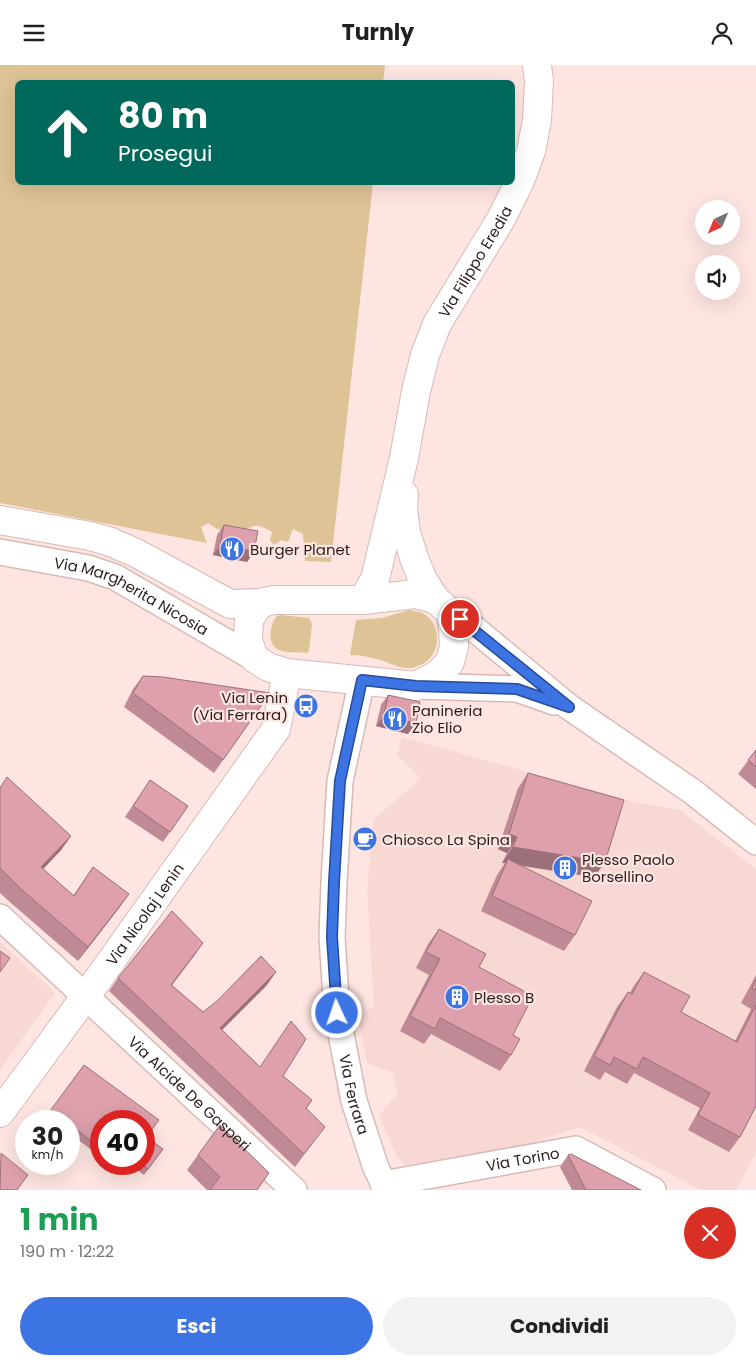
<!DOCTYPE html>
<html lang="it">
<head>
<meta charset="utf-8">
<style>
	body { margin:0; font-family:Poppins,sans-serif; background:#f2f2f2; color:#202124; height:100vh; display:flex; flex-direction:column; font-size:19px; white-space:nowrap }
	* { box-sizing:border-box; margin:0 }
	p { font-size:16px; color:#757577 }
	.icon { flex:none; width:28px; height:28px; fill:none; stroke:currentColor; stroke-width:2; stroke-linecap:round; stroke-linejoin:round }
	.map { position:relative; height:1125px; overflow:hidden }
	.panel { display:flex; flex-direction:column; background:#fff; flex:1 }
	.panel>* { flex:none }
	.guide { position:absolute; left:15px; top:15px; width:500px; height:105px; border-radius:8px; box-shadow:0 5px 20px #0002; background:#00695c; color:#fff; overflow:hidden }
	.needle { width:32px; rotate:224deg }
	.controls { position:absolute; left:695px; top:135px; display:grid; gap:10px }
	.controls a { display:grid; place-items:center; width:45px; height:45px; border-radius:50%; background:#fff; box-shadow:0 5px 20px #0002; font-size:25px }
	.speed { position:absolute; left:15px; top:1045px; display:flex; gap:10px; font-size:25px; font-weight:700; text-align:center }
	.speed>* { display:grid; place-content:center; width:65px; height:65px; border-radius:50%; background:#fff; box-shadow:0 5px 20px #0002; line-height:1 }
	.speed small { font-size:12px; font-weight:400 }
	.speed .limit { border:8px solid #d22; background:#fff; color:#111 }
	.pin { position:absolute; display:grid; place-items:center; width:42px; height:42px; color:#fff; margin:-21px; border:2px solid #fff; border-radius:50%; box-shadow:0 1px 5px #0007 }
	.me { position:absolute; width:55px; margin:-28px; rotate:357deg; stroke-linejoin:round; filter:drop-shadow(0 0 4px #0008) }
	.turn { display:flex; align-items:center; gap:18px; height:105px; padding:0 20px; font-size:22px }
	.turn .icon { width:65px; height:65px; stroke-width:2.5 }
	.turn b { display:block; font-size:35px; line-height:42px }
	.round { display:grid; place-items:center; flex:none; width:52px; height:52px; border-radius:26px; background:#f2f2f2 }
	.summary { display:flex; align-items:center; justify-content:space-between; height:85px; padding:0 20px }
	h1 { font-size:30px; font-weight:700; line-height:38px; color:#1e9e55 }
	.button { display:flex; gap:10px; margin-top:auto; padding:10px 20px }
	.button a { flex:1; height:58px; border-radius:30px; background:#3d74e4; color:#fff; font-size:20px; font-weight:700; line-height:58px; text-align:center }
	.button a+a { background:#f2f2f2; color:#202124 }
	header { display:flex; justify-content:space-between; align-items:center; height:65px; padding:0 20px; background:#fff; font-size:22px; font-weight:700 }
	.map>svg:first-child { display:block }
</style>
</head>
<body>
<header><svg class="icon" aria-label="menu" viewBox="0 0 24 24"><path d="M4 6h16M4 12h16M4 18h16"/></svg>Turnly<svg class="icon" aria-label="person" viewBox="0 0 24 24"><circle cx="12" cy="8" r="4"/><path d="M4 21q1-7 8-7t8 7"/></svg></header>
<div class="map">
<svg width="756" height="1125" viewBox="0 0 756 1125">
	<rect width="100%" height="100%" fill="#fee5e1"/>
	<g fill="#f8d8d2">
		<polygon points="402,672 640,738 680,745 756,804 756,1088 736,1125 701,1125 580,1062 537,1076 434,1098 404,1100 395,1088 379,1050 397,1029 393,1008 367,998 358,953 374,941 367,825 374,754 421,713 397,690"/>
		<polygon points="0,877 55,928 0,1005"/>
	</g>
	<g fill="#ddc395">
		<path d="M0 0H385L383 18H18V118H373L331 497 305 496 303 469 293 464 288 477 281 475 274 480 270 475 272 467C256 458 255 459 239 469L217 464 208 458 201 462 207 478 0 438Z"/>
		<path d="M409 545C413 546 420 546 424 549 441 559 442 587 424 598 419 601 412 604 406 603 397 603 389 597 380 595 371 592 360 590 350 590L356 555 382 553Z"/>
		<path d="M281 550 309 553 312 559 309 586 307 588C299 587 289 588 282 586 266 582 269 561 277 551Z"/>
	</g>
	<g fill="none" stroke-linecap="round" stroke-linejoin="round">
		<defs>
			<g id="minor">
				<path id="s1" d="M0 487 88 503 115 512 254 593"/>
				<polyline points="450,547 471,561 569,642 693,727 756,777"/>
				<path id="s2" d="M362 615 340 716 334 817 332 872 337 948 354 1036 376 1103 387 1125"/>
				<polyline points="416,621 517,624 554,637"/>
				<path id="s3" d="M0 852 294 1125"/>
				<path id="s4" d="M383 1119 576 1084 653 1125"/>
			</g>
			<g id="major">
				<polyline points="0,455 90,471 111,477 136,488 230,539 260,538 274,535 363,535 415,529 435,534"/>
				<path id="s5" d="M363 535 375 514 404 393 416 326 425 290 437 259 501 154 520 116 531 86 537 55 539 16 537 0"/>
				<polyline points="260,538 249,554 248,575 254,593 268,602 287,608 416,621 437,610 450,597 454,582 453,563 450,547 435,534 422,513 414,493 406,467 403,444 404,430"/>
				<path id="s6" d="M0 1048 99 913 276 664 287 608"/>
			</g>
		</defs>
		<use href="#minor" stroke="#d8bab5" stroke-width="28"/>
		<use href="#major" stroke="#d8bab5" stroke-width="30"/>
		<use href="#minor" stroke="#fff" stroke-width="25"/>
		<use href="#major" stroke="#fff" stroke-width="28"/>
	</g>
	<g fill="#bf8a95">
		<polygon points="224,460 254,486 247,497 213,490 217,470"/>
		<polygon points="143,611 270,628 214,708 124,642 133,624"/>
		<polygon points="388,630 408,669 376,661 381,640"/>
		<polygon points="756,685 756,724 738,709"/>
		<polygon points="528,708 605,797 594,812 521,801 575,870 564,886 481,846 497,810 505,798 502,798 507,788 498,784 518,723"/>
		<polygon points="150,715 188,741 163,777 125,752"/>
		<polygon points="0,722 71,771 61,785 43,804 73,831 93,802 129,829 119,843 78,896 11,838 0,828"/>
		<polygon points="439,864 479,902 513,970 511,990 500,1006 431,969 424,979 400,966 429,910 416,903 428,879"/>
		<polygon points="203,878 172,920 203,947 267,920 222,965 260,1002 283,1011 312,1035 306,1044 315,1075 295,1102 109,926 118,913"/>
		<polygon points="644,907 681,947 735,976 751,944 741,938 756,910 756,1041 740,1072 729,1087 688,1065 700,1043 634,1008 627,1019 605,1007 600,1015 584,1006 617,942 628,927 630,928 633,922"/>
		<polygon points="84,1000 146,1072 163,1084 144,1110 129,1099 144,1099 101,1056 101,1092 69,1068 69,1056 54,1056 47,1051"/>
		<polygon points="198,1090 258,1125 207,1125 187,1105"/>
		<polygon points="568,1090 641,1125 572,1125 560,1102"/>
		<polygon points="111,1099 126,1099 121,1106"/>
	</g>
	<g fill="#9b7079">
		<polygon points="220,480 254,486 247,497 213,490"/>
		<polygon points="384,651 416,658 408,669 376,661"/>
		<polygon points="509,769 517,772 507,788 498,784"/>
		<polygon points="71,771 61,785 31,817 41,802"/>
		<polygon points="513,782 605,797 594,812 506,798 508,794 505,798 502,798"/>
		<polygon points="129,829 119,843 78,896 88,882"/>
		<polygon points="203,878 194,891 162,933 171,920"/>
		<polygon points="276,907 267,920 211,976 220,963"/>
	</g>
	<g fill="#dea0ad" stroke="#9b7079">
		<polygon points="224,460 258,466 254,486 220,480"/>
		<polygon points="143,611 163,612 270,628 223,695 133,628"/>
		<polygon points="388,630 420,637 416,658 384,651"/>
		<polygon points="756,685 756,702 748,695"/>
		<polygon points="528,708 624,735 605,797 513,782 517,772 509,769"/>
		<polygon points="7,712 71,771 41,802 74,831 93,802 129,829 88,882 21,824 0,803 0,723"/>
		<polygon points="150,715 188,741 170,767 133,741"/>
		<polygon points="508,794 592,836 575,870 492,831"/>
		<polygon points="172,846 203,878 171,920 203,947 217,936 261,891 276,907 220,963 260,1002 291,956 306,974 283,1011 312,1035 306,1043 325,1062 304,1089 118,913"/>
		<polygon points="439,864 486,889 479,902 533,931 513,970 520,974 511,990 440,953 435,964 410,951 440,894 426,887"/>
		<polygon points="0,886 10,893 0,907"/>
		<polygon points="644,907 690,931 681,947 737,977 756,940 756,1041 740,1072 698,1050 710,1028 643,992 637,1004 614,992 610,1000 594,991 628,927 632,929"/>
		<polygon points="756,915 756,925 752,923"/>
		<polygon points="84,1000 159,1055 146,1072 163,1084 148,1104 141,1099 144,1099 144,1056 101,1056 101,1083 69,1059 69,1056 65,1056 50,1046"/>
		<polygon points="220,1060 269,1108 257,1125 210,1125 220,1112 198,1090"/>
		<polygon points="1,1088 28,1110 17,1125 0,1125"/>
		<polygon points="571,1089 641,1125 586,1125 568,1090"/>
	</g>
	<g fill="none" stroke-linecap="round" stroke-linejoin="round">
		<defs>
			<polyline id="route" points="337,948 332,872 334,817 340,716 362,615 416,621 517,624 569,642 460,554"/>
		</defs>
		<use href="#route" stroke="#284b94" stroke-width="12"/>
		<use href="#route" stroke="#3d74e4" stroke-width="9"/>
	</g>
	<defs>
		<symbol id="restaurant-disc" viewBox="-11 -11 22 22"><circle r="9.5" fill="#3d74e4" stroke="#fee5e1"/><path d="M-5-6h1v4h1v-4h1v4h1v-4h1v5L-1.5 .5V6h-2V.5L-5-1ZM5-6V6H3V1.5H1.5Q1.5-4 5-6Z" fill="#fff"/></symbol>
		<symbol id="bus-disc" viewBox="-11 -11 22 22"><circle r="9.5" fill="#3d74e4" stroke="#fee5e1"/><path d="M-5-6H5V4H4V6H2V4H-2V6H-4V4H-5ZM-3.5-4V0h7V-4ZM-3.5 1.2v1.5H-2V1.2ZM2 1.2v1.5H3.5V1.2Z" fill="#fff"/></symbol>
		<symbol id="cafe-disc" viewBox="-11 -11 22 22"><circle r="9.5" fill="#3d74e4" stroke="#fee5e1"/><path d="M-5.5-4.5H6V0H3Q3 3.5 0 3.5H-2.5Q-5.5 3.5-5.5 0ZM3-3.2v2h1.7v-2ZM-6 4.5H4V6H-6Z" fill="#fff"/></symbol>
		<symbol id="building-disc" viewBox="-11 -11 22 22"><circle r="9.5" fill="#3d74e4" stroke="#fee5e1"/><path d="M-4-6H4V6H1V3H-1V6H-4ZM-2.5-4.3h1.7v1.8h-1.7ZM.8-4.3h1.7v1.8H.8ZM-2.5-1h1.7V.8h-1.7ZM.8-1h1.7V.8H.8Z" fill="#fff"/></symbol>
	</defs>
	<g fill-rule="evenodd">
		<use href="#restaurant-disc" x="218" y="470" width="28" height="28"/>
		<use href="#bus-disc" x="292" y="627" width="28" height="28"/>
		<use href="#restaurant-disc" x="381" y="640" width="28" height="28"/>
		<use href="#cafe-disc" x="351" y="760" width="28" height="28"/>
		<use href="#building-disc" x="551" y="789" width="28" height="28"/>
		<use href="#building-disc" x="443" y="918" width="28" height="28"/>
	</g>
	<g text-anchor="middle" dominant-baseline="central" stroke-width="4.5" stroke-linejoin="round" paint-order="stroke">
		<g font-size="15" fill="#2a1f1d" stroke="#fee5e1">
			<text stroke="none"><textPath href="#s5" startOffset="360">Via Filippo Eredia</textPath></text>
			<text stroke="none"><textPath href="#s1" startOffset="140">Via Margherita Nicosia</textPath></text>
			<text stroke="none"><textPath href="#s6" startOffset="246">Via Nicolaj Lenin</textPath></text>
			<text stroke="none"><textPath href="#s3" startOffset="259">Via Alcide De Gasperi</textPath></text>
			<text stroke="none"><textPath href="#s2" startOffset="419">Via Ferrara</textPath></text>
			<text stroke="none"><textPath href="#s4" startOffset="142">Via Torino</textPath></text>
		</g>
		<g font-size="15" fill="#2a1f1d" stroke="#fee5e1" text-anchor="start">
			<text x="250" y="484">Burger Planet</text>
			<text x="288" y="632" text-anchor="end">Via Lenin<tspan x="288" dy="17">(Via Ferrara)</tspan></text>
			<text x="412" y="645">Panineria<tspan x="412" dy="17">Zio Elio</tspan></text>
			<text x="382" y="774">Chiosco La Spina</text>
			<text x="582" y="794">Plesso Paolo<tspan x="582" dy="17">Borsellino</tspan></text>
			<text x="474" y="932">Plesso B</text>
		</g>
	</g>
</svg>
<div class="controls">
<a><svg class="needle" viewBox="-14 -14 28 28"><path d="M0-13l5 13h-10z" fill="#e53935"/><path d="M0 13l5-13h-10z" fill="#757577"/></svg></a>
<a><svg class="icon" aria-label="sound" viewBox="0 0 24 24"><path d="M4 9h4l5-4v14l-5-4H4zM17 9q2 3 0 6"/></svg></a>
</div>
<div class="speed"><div>30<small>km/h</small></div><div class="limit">40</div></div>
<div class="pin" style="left:460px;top:554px;background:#d93025"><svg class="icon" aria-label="arrive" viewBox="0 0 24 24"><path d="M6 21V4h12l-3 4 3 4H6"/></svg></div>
<svg class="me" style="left:337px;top:948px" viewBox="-20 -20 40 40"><circle r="17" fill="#3d74e4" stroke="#fff" stroke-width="3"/><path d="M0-11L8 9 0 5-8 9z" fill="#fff"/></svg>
<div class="guide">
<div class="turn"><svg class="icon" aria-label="ahead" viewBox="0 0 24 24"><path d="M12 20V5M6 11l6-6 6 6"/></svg><div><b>80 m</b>Prosegui</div></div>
</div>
</div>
<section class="panel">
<div class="summary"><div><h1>1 min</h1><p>190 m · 12:22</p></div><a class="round" style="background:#d93025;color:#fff"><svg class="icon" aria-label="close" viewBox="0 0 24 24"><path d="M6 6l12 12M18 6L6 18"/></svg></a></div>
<div class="button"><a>Esci</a><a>Condividi</a></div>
</section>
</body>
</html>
